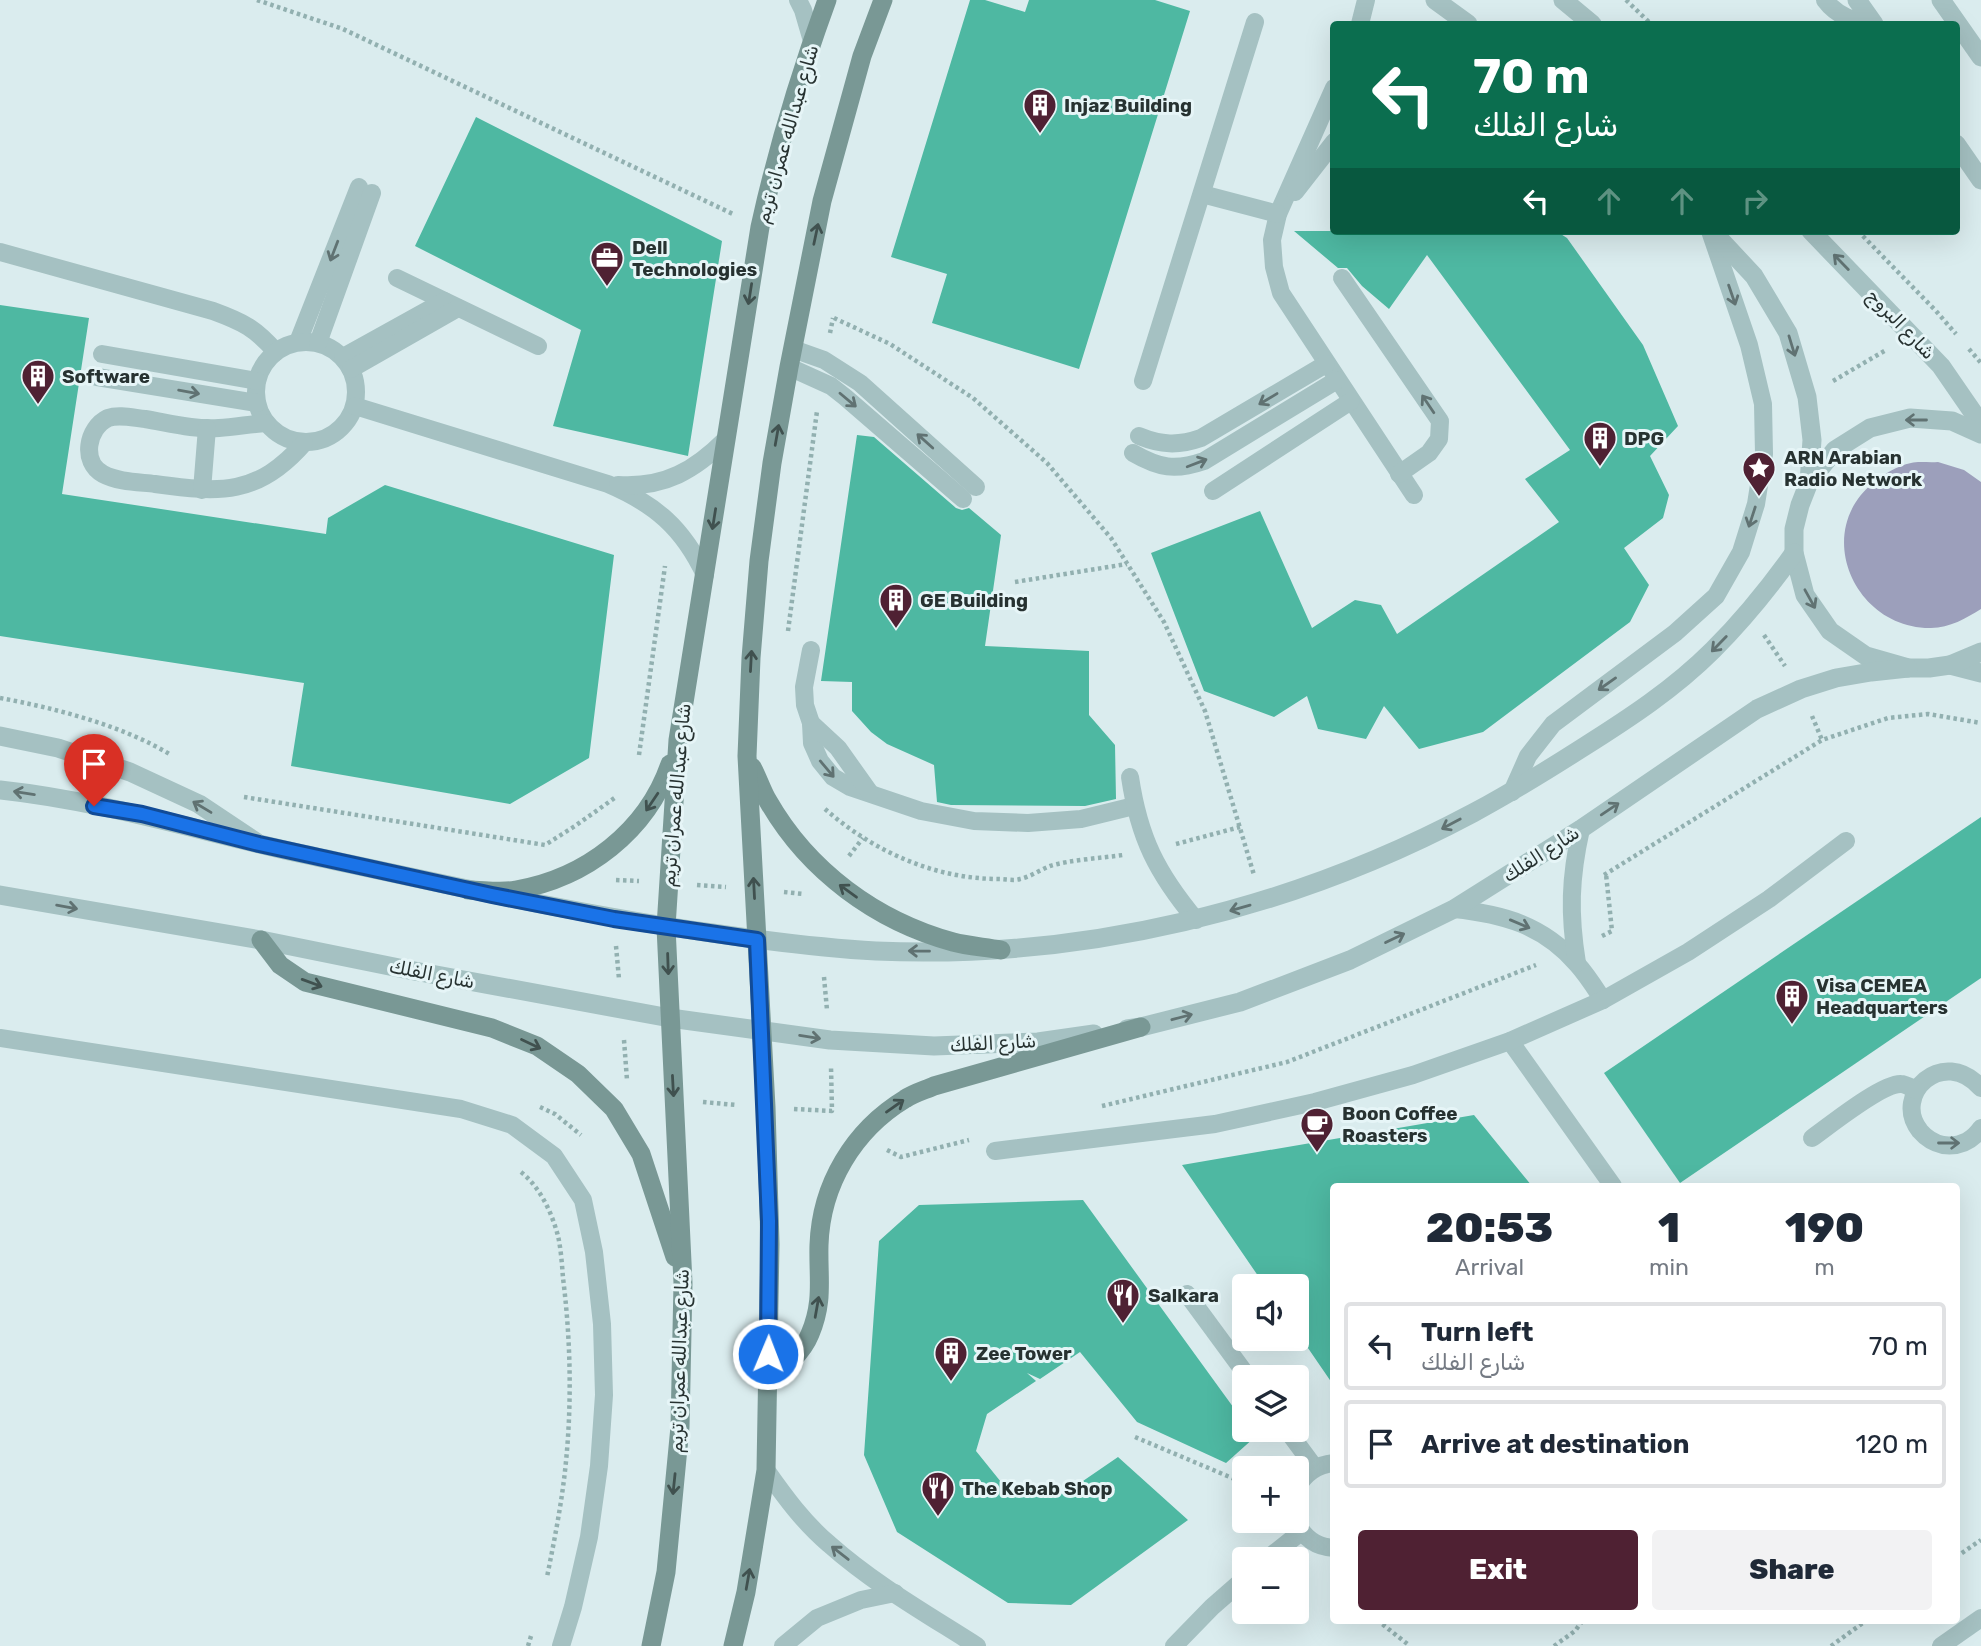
<!DOCTYPE html>
<html lang="en">
<head>
<meta charset="utf-8">
<style>
	body { margin:0; font-family:Rubik,"Noto Naskh Arabic",sans-serif; background:#f2f2f3; color:#1f2937; height:100vh; display:flex; flex-direction:column; font-size:26px; white-space:nowrap }
	* { box-sizing:border-box; margin:0 }
	p { font-size:23px; color:#747a83 }
	.icon { flex:none; width:38px; height:38px; fill:none; stroke:currentColor; stroke-width:2; stroke-linecap:round; stroke-linejoin:round }
	.map { position:relative; flex:1; overflow:hidden }
	.details { position:absolute; left:1330px; top:1183px; width:630px; height:441px; display:flex; flex-direction:column; background:#fff; border-radius:7px; box-shadow:0 7px 28px #0002 }
	.details>* { flex:none }
	.hud { position:absolute; left:1330px; top:21px; width:630px; height:214px; border-radius:7px; box-shadow:0 7px 28px #0002; background:#0b6e4f; color:#fff; overflow:hidden }
	.tools { position:absolute; left:1232px; top:1274px; display:grid; gap:14px }
	.tools a { display:grid; place-items:center; width:77px; height:77px; border-radius:7px; background:#fff; box-shadow:0 7px 28px #0002; font-size:35px }
	.pin { position:absolute; display:grid; place-items:center; width:60px; height:60px; color:#fff; margin:-72px -30px; border-radius:50% 50% 50% 0; rotate:-45deg; box-shadow:0 0 7px #0007 }
	.pin .icon { rotate:45deg }
	.me { position:absolute; width:77px; margin:-38px; rotate:1deg; stroke-linejoin:round; filter:drop-shadow(0 0 5px #0008) }
	.turn { display:flex; align-items:center; gap:24px; height:147px; padding:0 28px; font-size:32px }
	.turn .icon { width:91px; height:91px; stroke-width:2.5 }
	.turn b { display:block; font-size:49px; line-height:60px }
	.lanes { display:flex; align-items:center; height:66px; padding:0 28px; background:#0003; justify-content:center; gap:35px; direction:ltr }
	.lanes .off { opacity:.35 }
	.eta { display:flex; justify-content:space-evenly; align-items:center; height:119px; text-align:center }
	.eta b { font-size:42px; font-weight:800; line-height:49px }
	.primary-button { display:flex; gap:14px; margin-top:auto; padding:14px 28px }
	.primary-button a { flex:1; height:80px; border-radius:7px; background:#4f2133; color:#fff; font-size:28px; font-weight:800; line-height:80px; text-align:center }
	.primary-button a+a { background:#f2f2f3; color:#1f2937 }
	ul { padding:0; list-style:none }
	li { display:flex; align-items:center; gap:21px; height:88px; margin:0 14px 10px; padding:0 14px; border:4px solid #e0e1e3; border-radius:7px }
	li div { flex:1 }
	li b { display:block; font-size:26px }
	li em { font-style:normal }
	.map>svg:first-child { display:block }
</style>
</head>
<body>
<div class="map">
<svg width="1981" height="1646" viewBox="0 0 1981 1646">
	<rect width="100%" height="100%" fill="#daecee"/>
	<path fill="#9c9fbb" d="M1938 462 1964 470 1981 482V609C1966 618 1950 628 1931 628 1855 629 1812 533 1873 483 1884 474 1897 466 1911 463 1919 461 1929 463 1938 462Z"/>
	<g fill="#4eb8a2">
		<polygon points="970,0 985,0 1025,12 1029,0 1155,0 1190,11 1079,369 932,323 947,274 891,257"/>
		<polygon points="476,117 722,241 688,456 553,426 581,330 415,246"/>
		<polygon points="1294,231 1556,231 1567,238 1643,345 1678,426 1650,456 1669,495 1663,518 1624,548 1649,585 1630,622 1483,732 1419,749 1384,706 1366,739 1318,729 1307,696 1274,717 1204,691 1151,553 1260,511 1312,628 1355,600 1381,605 1397,634 1559,522 1525,479 1570,450 1427,255 1389,309 1362,286 1347,268 1338,268"/>
		<polygon points="0,305 89,318 62,494 326,534 328,518 385,485 614,555 589,758 510,804 291,766 304,683 0,636"/>
		<polygon points="857,435 874,437 956,508 962,510 969,508 1001,535 985,646 1089,651 1089,715 1115,745 1116,799 1085,806 951,805 937,802 934,765 887,744 871,732 852,711 852,682 821,681"/>
		<polygon points="1981,817 1981,978 1680,1183 1604,1073"/>
		<polygon points="1474,1115 1532,1186 1334,1186 1334,1386 1297,1332 1297,1286 1265,1286 1182,1165"/>
		<polygon points="1083,1200 1244,1422 1244,1430 1250,1430 1255,1437 1226,1463 1137,1422 1080,1352 1040,1379 1027,1373 1036,1381 987,1414 976,1451 1001,1482 1064,1494 1118,1457 1188,1520 1071,1605 1008,1603 897,1532 864,1455 879,1241 919,1205"/>
	</g>
	<g fill="none" stroke-linecap="round" stroke-linejoin="round">
		<g stroke="#92b0b0" stroke-width="4.5" stroke-dasharray="3.5 3.5" stroke-linecap="butt">
			<polyline points="257,0 343,29 735,215"/>
			<polyline points="1626,0 1651,24"/>
			<polyline points="1858,231 1936,311 1956,334"/>
			<polyline points="834,318 890,344 973,398 1047,463 1111,538 1164,622 1205,711 1254,875"/>
			<polyline points="830,333 833,318"/>
			<polyline points="1969,349 1981,363"/>
			<polyline points="1833,381 1886,350"/>
			<polyline points="1015,582 1127,564"/>
			<polyline points="788,631 817,411"/>
			<polyline points="1764,635 1785,666"/>
			<path d="M0 698C55 708 124 726 171 755"/>
			<polyline points="1812,716 1822,740"/>
			<polyline points="639,755 665,566"/>
			<polyline points="244,797 545,845 575,826 616,797"/>
			<path d="M825 809C873 851 934 879 999 879 1006 879 1014 881 1020 879 1030 877 1040 870 1050 866 1069 860 1102 858 1123 855"/>
			<polyline points="1176,844 1240,827"/>
			<polyline points="849,856 863,838"/>
			<polyline points="1604,875 1822,740 1888,718 1928,714 1981,723"/>
			<polyline points="616,880 639,881"/>
			<polyline points="697,885 726,887"/>
			<polyline points="784,892 803,894"/>
			<polyline points="1602,936 1612,931 1606,874"/>
			<polyline points="616,946 619,979"/>
			<polyline points="824,977 827,1010"/>
			<polyline points="624,1040 627,1080"/>
			<polyline points="703,1102 736,1105"/>
			<polyline points="1102,1106 1287,1062 1536,965"/>
			<polyline points="540,1107 555,1114 581,1135"/>
			<polyline points="794,1109 832,1111 831,1067"/>
			<polyline points="887,1150 901,1157 969,1140"/>
			<path d="M521 1172C540 1187 552 1213 558 1236 561 1249 562 1265 563 1278 571 1342 572 1408 565 1471 561 1507 554 1542 547 1577"/>
			<polyline points="1135,1437 1244,1483"/>
			<polyline points="1956,1557 1981,1540"/>
			<polyline points="1377,1620 1410,1646"/>
			<polyline points="528,1646 531,1636"/>
			<polyline points="1554,1646 1575,1631 1583,1620"/>
			<polyline points="1831,1646 1867,1620"/>
		</g>
		<g stroke="#a5c1c2" stroke-width="18">
			<polyline points="798,0 803,10 812,41"/>
			<path d="M1825 0C1837 16 1853 21 1873 24"/>
			<polyline points="1360,24 1366,0"/>
			<polyline points="1334,88 1278,214 1272,240 1274,267 1281,293 1414,495"/>
			<polyline points="1295,192 1334,142"/>
			<polyline points="1202,194 1278,214"/>
			<path d="M0 252 213 311C243 322 255 328 276 352"/>
			<polyline points="397,278 538,346"/>
			<polyline points="1342,278 1440,421 1439,439 1429,453 1399,474"/>
			<polyline points="298,342 359,187"/>
			<circle cx="306" cy="392" r="50"/>
			<polyline points="318,343 372,193"/>
			<polyline points="793,349 824,360 860,383 976,487"/>
			<polyline points="102,354 257,381"/>
			<polyline points="343,357 444,301"/>
			<polyline points="789,367 831,386 845,397 963,499"/>
			<polyline points="351,369 458,308"/>
			<polyline points="97,377 257,403"/>
			<polyline points="1143,381 1255,22"/>
			<path d="M355 406 608 484C655 504 683 528 705 575"/>
			<path d="M266 423C251 424 235 427 219 428 195 430 169 423 145 419 134 418 119 414 108 418 87 428 81 462 103 474 118 482 138 482 155 484 220 493 258 496 304 443"/>
			<path d="M1139 436C1161 445 1178 446 1201 438L1326 364"/>
			<path d="M1133 453C1159 468 1175 471 1204 461L1337 380"/>
			<path d="M618 485C665 488 695 470 726 439"/>
			<polyline points="202,490 207,428"/>
			<polyline points="1213,491 1351,401"/>
			<polyline points="811,650 804,687 805,705 811,723 812,743 820,761 833,777 850,787 921,811 974,821 1028,823 1081,819 1134,806"/>
			<polyline points="811,723 838,748 870,793"/>
			<path d="M1130 777C1139 838 1157 873 1196 920"/>
			<polyline points="1512,792 1528,756 1553,724 1675,633 1716,596 1741,552 1756,504 1764,454 1763,404 1749,345 1710,231"/>
			<path d="M1454 909C1503 914 1543 925 1577 964 1587 975 1595 988 1603 1000"/>
			<path d="M1577 963C1569 914 1570 878 1581 829"/>
			<polyline points="0,1038 461,1109 512,1125 554,1156 583,1200 594,1252 602,1324 604,1395 599,1466 589,1537 573,1607 561,1646"/>
			<polyline points="1510,1041 1613,1186"/>
			<path d="M1981 1088C1943 1045 1891 1095 1920 1131 1926 1138 1934 1143 1943 1145 1959 1147 1972 1141 1981 1128"/>
			<path d="M1812 1138C1829 1126 1882 1083 1901 1084 1905 1084 1912 1088 1916 1090"/>
			<polyline points="995,1151 1215,1124 1315,1102 1413,1075 1510,1041 1603,1000 1688,952 1769,899 1846,841"/>
			<polyline points="1187,1294 1248,1377"/>
			<polyline points="1287,1430 1315,1468"/>
			<path d="M766 1470C785 1497 804 1523 829 1544 874 1584 927 1614 977 1646"/>
			<path d="M1297 1487C1306 1473 1316 1465 1334 1463"/>
			<path d="M1296 1521C1303 1537 1315 1547 1334 1548"/>
			<polyline points="1267,1559 1301,1532"/>
			<polyline points="783,1646 817,1618 861,1600 895,1593"/>
			<polyline points="1174,1646 1212,1607 1244,1579"/>
			<polyline points="1941,1646 1981,1618"/>
		</g>
		<g stroke="#a5c1c2" stroke-width="19">
			<polyline points="1857,0 1874,24"/>
			<polyline points="1941,0 1981,57"/>
			<polyline points="1956,144 1981,180"/>
			<polyline points="1950,665 1981,673"/>
			<polyline points="0,736 58,748 130,772 199,804 256,842"/>
		</g>
		<g stroke="#a5c1c2" stroke-width="19">
			<polyline points="1435,0 1468,24"/>
			<polyline points="1563,0 1592,24"/>
			<polyline points="1712,231 1754,276 1788,333 1807,397 1812,440 1809,482"/>
			<polyline points="1811,231 1941,366 1981,424"/>
			<polyline points="1981,434 1952,421 1910,418 1870,428 1835,450 1809,482 1800,505 1794,529 1794,553 1805,595 1830,631 1866,656 1908,668 1929,668 1950,665 1981,652"/>
			<path d="M0 790C103 801 202 832 303 854 439 883 575 914 712 933 767 941 821 948 876 951 1083 960 1291 910 1473 813 1510 793 1546 771 1582 748 1628 719 1674 689 1713 650 1743 620 1769 588 1794 553"/>
			<polyline points="0,895 261,940 409,970 670,1018 830,1040 934,1046 1038,1042 1094,1034"/>
			<polyline points="1127,1029 1141,1027 1240,1002 1350,960 1454,909 1581,829 1757,709 1801,689 1836,678 1871,672 1908,668"/>
		</g>
		<g stroke="#799895" stroke-width="19">
			<path d="M752 767C758 778 762 791 768 801 808 871 876 921 953 942 968 946 985 947 1001 950"/>
			<path d="M468 890C484 890 501 893 516 890 586 878 647 831 670 764"/>
			<polyline points="261,940 280,965 305,982 492,1028 537,1046 578,1074 614,1109 641,1154 675,1257"/>
			<path d="M767 1381C784 1368 802 1354 810 1334 824 1301 818 1278 819 1245 821 1184 854 1130 905 1099 914 1093 925 1090 934 1086L1141 1027"/>
			<path d="M651 1646 666 1572 680 1427 683 1283 666 927 678 740 760 227C777 150 800 74 827 0"/>
			<polyline points="733,1646 746,1592 766,1470 770,1244 766,1107 747,756 751,658 759,561 772,463 789,367 822,201 862,56 883,0"/>
		</g>
	</g>
	<defs><path id="oneway-shaft" d="M-6 0H5M1.5-3L5.5 0L1.5 3" fill="none" stroke-width="1.6" stroke-linecap="round" stroke-linejoin="round" transform="scale(1.75)"/></defs>
	<g stroke="#40514f">
		<use href="#oneway-shaft" transform="translate(816 234) rotate(-78)"/>
		<use href="#oneway-shaft" transform="translate(750 294) rotate(99)"/>
		<use href="#oneway-shaft" transform="translate(777 435) rotate(-80)"/>
		<use href="#oneway-shaft" transform="translate(714 519) rotate(99)"/>
		<use href="#oneway-shaft" transform="translate(751 661) rotate(-87)"/>
		<use href="#oneway-shaft" transform="translate(652 802) rotate(124)"/>
		<use href="#oneway-shaft" transform="translate(754 888) rotate(-93)"/>
		<use href="#oneway-shaft" transform="translate(848 891) rotate(-144)"/>
		<use href="#oneway-shaft" transform="translate(668 964) rotate(88)"/>
		<use href="#oneway-shaft" transform="translate(312 983) rotate(20)"/>
		<use href="#oneway-shaft" transform="translate(531 1044) rotate(25)"/>
		<use href="#oneway-shaft" transform="translate(673 1086) rotate(87)"/>
		<use href="#oneway-shaft" transform="translate(895 1106) rotate(-35)"/>
		<use href="#oneway-shaft" transform="translate(817 1307) rotate(-80)"/>
		<use href="#oneway-shaft" transform="translate(674 1484) rotate(96)"/>
		<use href="#oneway-shaft" transform="translate(748 1579) rotate(-80)"/>
	</g>
	<g stroke="#607272">
		<use href="#oneway-shaft" transform="translate(334 251) rotate(111)"/>
		<use href="#oneway-shaft" transform="translate(1841 262) rotate(-134)"/>
		<use href="#oneway-shaft" transform="translate(1732 295) rotate(71)"/>
		<use href="#oneway-shaft" transform="translate(1792 346) rotate(73)"/>
		<use href="#oneway-shaft" transform="translate(189 392) rotate(10)"/>
		<use href="#oneway-shaft" transform="translate(1268 399) rotate(149)"/>
		<use href="#oneway-shaft" transform="translate(848 400) rotate(40)"/>
		<use href="#oneway-shaft" transform="translate(1428 404) rotate(-124)"/>
		<use href="#oneway-shaft" transform="translate(1916 420) rotate(180)"/>
		<use href="#oneway-shaft" transform="translate(925 441) rotate(-138)"/>
		<use href="#oneway-shaft" transform="translate(1197 463) rotate(-21)"/>
		<use href="#oneway-shaft" transform="translate(1752 517) rotate(108)"/>
		<use href="#oneway-shaft" transform="translate(1810 599) rotate(61)"/>
		<use href="#oneway-shaft" transform="translate(1719 644) rotate(134)"/>
		<use href="#oneway-shaft" transform="translate(1607 684) rotate(145)"/>
		<use href="#oneway-shaft" transform="translate(827 769) rotate(50)"/>
		<use href="#oneway-shaft" transform="translate(24 793) rotate(-171)"/>
		<use href="#oneway-shaft" transform="translate(202 807) rotate(-149)"/>
		<use href="#oneway-shaft" transform="translate(1610 809) rotate(-34)"/>
		<use href="#oneway-shaft" transform="translate(1451 824) rotate(152)"/>
		<use href="#oneway-shaft" transform="translate(67 907) rotate(10)"/>
		<use href="#oneway-shaft" transform="translate(1240 908) rotate(164)"/>
		<use href="#oneway-shaft" transform="translate(1520 924) rotate(23)"/>
		<use href="#oneway-shaft" transform="translate(1395 938) rotate(-26)"/>
		<use href="#oneway-shaft" transform="translate(919 951) rotate(-179)"/>
		<use href="#oneway-shaft" transform="translate(1182 1017) rotate(-15)"/>
		<use href="#oneway-shaft" transform="translate(810 1037) rotate(9)"/>
		<use href="#oneway-shaft" transform="translate(1949 1143)"/>
		<use href="#oneway-shaft" transform="translate(840 1553) rotate(-142)"/>
	</g>
	<g fill="none" stroke-linecap="round" stroke-linejoin="round">
		<defs>
			<polyline id="route" points="94,806 142,814 259,844 492,895 614,919 757,940 769,1221 768,1354"/>
		</defs>
		<use href="#route" stroke="#114b97" stroke-width="18"/>
		<use href="#route" stroke="#1a73e8" stroke-width="12"/>
	</g>
	<defs>
		<symbol id="building-pin" viewBox="-11 -11 22 30"><path d="M0 17L-7.5 6A9.5 9.5 0 1 1 7.5 6Z" fill="#4f2133" stroke="#e6f5f7"/><path d="M-4-6H4V6H1V3H-1V6H-4ZM-2.5-4.3h1.7v1.8h-1.7ZM.8-4.3h1.7v1.8H.8ZM-2.5-1h1.7V.8h-1.7ZM.8-1h1.7V.8H.8Z" fill="#fff"/></symbol>
		<symbol id="office-pin" viewBox="-11 -11 22 30"><path d="M0 17L-7.5 6A9.5 9.5 0 1 1 7.5 6Z" fill="#4f2133" stroke="#e6f5f7"/><path d="M-6-3h4V-5.5h4V-3h4V5H-6ZM-1-4.5V-3h2v-1.5ZM-6 0V1H6V0Z" fill="#fff"/></symbol>
		<symbol id="sight-pin" viewBox="-11 -11 22 30"><path d="M0 17L-7.5 6A9.5 9.5 0 1 1 7.5 6Z" fill="#4f2133" stroke="#e6f5f7"/><path d="M0-6L1.8-2.2L6-1.7L2.9 1.2L3.7 5.4L0 3.3L-3.7 5.4L-2.9 1.2L-6-1.7L-1.8-2.2Z" fill="#fff"/></symbol>
		<symbol id="cafe-pin" viewBox="-11 -11 22 30"><path d="M0 17L-7.5 6A9.5 9.5 0 1 1 7.5 6Z" fill="#4f2133" stroke="#e6f5f7"/><path d="M-5.5-4.5H6V0H3Q3 3.5 0 3.5H-2.5Q-5.5 3.5-5.5 0ZM3-3.2v2h1.7v-2ZM-6 4.5H4V6H-6Z" fill="#fff"/></symbol>
		<symbol id="restaurant-pin" viewBox="-11 -11 22 30"><path d="M0 17L-7.5 6A9.5 9.5 0 1 1 7.5 6Z" fill="#4f2133" stroke="#e6f5f7"/><path d="M-5-6h1v4h1v-4h1v4h1v-4h1v5L-1.5 .5V6h-2V.5L-5-1ZM5-6V6H3V1.5H1.5Q1.5-4 5-6Z" fill="#fff"/></symbol>
	</defs>
	<g fill-rule="evenodd">
		<use href="#building-pin" x="1021" y="86" width="38" height="52"/>
		<use href="#office-pin" x="588" y="239" width="38" height="52"/>
		<use href="#building-pin" x="19" y="357" width="38" height="52"/>
		<use href="#building-pin" x="1581" y="419" width="38" height="52"/>
		<use href="#sight-pin" x="1740" y="449" width="38" height="52"/>
		<use href="#building-pin" x="877" y="581" width="38" height="52"/>
		<use href="#building-pin" x="1773" y="977" width="38" height="52"/>
		<use href="#cafe-pin" x="1298" y="1105" width="38" height="52"/>
		<use href="#restaurant-pin" x="1104" y="1276" width="38" height="52"/>
		<use href="#building-pin" x="932" y="1334" width="38" height="52"/>
		<use href="#restaurant-pin" x="919" y="1469" width="38" height="52"/>
	</g>
	<g text-anchor="middle" dominant-baseline="central" stroke-width="6" stroke-linejoin="round" paint-order="stroke">
		<g font-size="19" font-weight="bold" fill="#273231" stroke="#e6f5f7" text-anchor="start">
			<text x="1064" y="105">Injaz Building</text>
			<text x="632" y="247">Dell<tspan x="632" dy="22">Technologies</tspan></text>
			<text x="62" y="376">Software</text>
			<text x="1624" y="438">DPG</text>
			<text x="1784" y="457">ARN Arabian<tspan x="1784" dy="22">Radio Network</tspan></text>
			<text x="920" y="600">GE Building</text>
			<text x="1816" y="985">Visa CEMEA<tspan x="1816" dy="22">Headquarters</tspan></text>
			<text x="1342" y="1113">Boon Coffee<tspan x="1342" dy="22">Roasters</tspan></text>
			<text x="1148" y="1295">Salkara</text>
			<text x="976" y="1353">Zee Tower</text>
			<text x="962" y="1488">The Kebab Shop</text>
		</g>
		<g font-size="19" fill="#273231" stroke="#e6f5f7">
			<text transform="translate(787 134) rotate(-74)">شارع عبدالله عمران تريم</text>
			<text transform="translate(1901 324) rotate(46)">شارع البروج</text>
			<text transform="translate(676 795) rotate(-85)">شارع عبدالله عمران تريم</text>
			<text transform="translate(1541 854) rotate(-33)">شارع الفلك</text>
			<text transform="translate(432 974) rotate(11)">شارع الفلك</text>
			<text transform="translate(993 1043) rotate(-3)">شارع الفلك</text>
			<text transform="translate(679 1361) rotate(-88)">شارع عبدالله عمران تريم</text>
		</g>
	</g>
</svg>
<div class="tools">
<a><svg class="icon" aria-label="sound" viewBox="0 0 24 24"><path d="M4 9h4l5-4v14l-5-4H4zM17 9q2 3 0 6"/></svg></a>
<a><svg class="icon" aria-label="layers" viewBox="0 0 24 24"><path d="M12 4l9 5-9 5-9-5zM3 14l9 5 9-5"/></svg></a>
<a>+</a>
<a>−</a>
</div>
<div class="pin" style="left:94px;top:806px;background:#d93025"><svg class="icon" aria-label="arrive" viewBox="0 0 24 24"><path d="M6 21V4h12l-3 4 3 4H6"/></svg></div>
<svg class="me" style="left:768px;top:1354px" viewBox="-20 -20 40 40"><circle r="17" fill="#1a73e8" stroke="#fff" stroke-width="3"/><path d="M0-11L8 9 0 5-8 9z" fill="#fff"/></svg>
<div class="hud">
<div class="turn"><svg class="icon" aria-label="left" viewBox="0 0 24 24"><path d="M17 20v-9H6M10 6l-5 5 5 5"/></svg><div><b>70 m</b>شارع الفلك</div></div>
<div class="lanes"><svg class="icon" aria-label="left" viewBox="0 0 24 24"><path d="M17 20v-9H6M10 6l-5 5 5 5"/></svg><svg class="icon off" aria-label="ahead" viewBox="0 0 24 24"><path d="M12 20V5M6 11l6-6 6 6"/></svg><svg class="icon off" aria-label="ahead" viewBox="0 0 24 24"><path d="M12 20V5M6 11l6-6 6 6"/></svg><svg class="icon off" aria-label="right" viewBox="0 0 24 24"><path d="M7 20v-9h11M14 6l5 5-5 5"/></svg></div>
</div>
<section class="details">
<div class="eta">
<div><b>20:53</b><p>Arrival</p></div>
<div><b>1</b><p>min</p></div>
<div><b>190</b><p>m</p></div>
</div>
<ul>
<li><svg class="icon" aria-label="left" viewBox="0 0 24 24"><path d="M17 20v-9H6M10 6l-5 5 5 5"/></svg><div><b>Turn left</b><p>شارع الفلك</p></div><em>70 m</em></li>
<li><svg class="icon" aria-label="arrive" viewBox="0 0 24 24"><path d="M6 21V4h12l-3 4 3 4H6"/></svg><div><b>Arrive at destination</b></div><em>120 m</em></li>
</ul>
<div class="primary-button"><a>Exit</a><a>Share</a></div>
</section>
</div>
</body>
</html>
